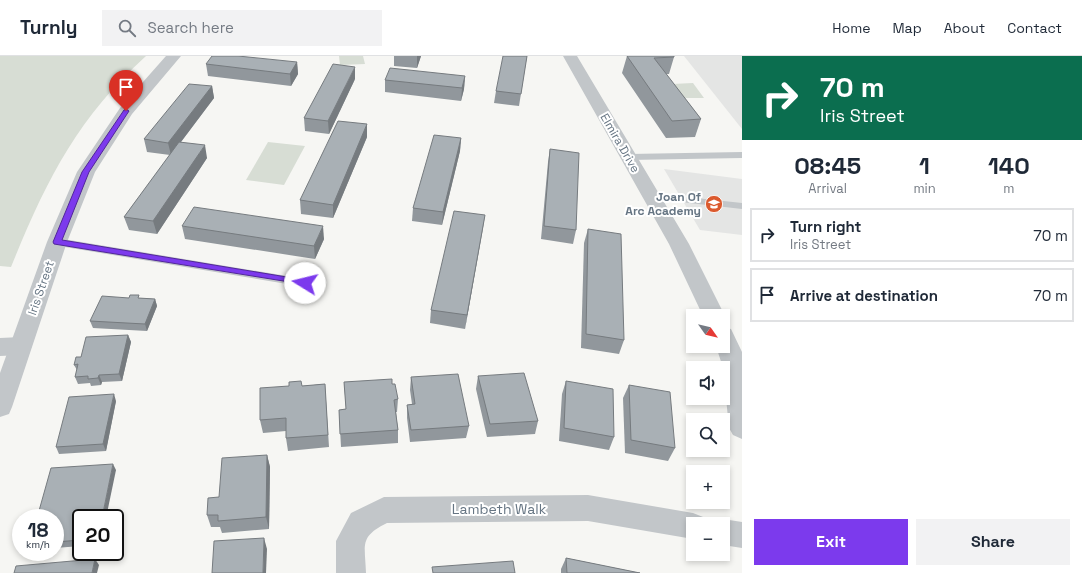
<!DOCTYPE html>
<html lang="en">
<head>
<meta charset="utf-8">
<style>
	body { margin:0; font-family:"Space Grotesk",sans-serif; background:#f2f2f3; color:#1f2937; height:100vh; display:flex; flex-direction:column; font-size:15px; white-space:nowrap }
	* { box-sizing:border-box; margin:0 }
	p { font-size:13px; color:#747a83 }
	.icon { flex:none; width:22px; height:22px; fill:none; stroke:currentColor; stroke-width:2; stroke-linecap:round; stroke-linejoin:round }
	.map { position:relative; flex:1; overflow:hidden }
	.panel { display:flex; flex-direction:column; background:#fff; width:340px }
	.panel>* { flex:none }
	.banner { background:#0b6e4f; color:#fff; overflow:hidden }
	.needle { width:26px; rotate:124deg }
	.fabs { position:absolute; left:686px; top:253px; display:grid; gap:8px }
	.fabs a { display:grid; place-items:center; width:44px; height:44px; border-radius:0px; background:#fff; box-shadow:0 2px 6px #0003; font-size:20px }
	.speed { position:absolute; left:12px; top:453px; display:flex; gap:8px; font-size:20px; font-weight:700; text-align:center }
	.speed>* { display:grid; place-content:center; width:52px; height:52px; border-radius:50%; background:#fff; box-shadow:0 2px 6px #0003; line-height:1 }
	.speed small { font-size:10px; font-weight:400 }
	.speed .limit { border:2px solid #111; border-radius:6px; background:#fff; color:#111 }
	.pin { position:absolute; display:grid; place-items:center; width:34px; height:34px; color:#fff; margin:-41px -17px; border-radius:50% 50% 50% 0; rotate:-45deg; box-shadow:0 0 4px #0007 }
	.pin .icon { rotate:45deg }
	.me { position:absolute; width:44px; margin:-22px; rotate:279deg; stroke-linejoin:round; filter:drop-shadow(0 0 3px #0008) }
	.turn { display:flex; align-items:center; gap:14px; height:84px; padding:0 12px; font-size:18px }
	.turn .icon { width:52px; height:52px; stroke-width:2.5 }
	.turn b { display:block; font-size:28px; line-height:34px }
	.eta { display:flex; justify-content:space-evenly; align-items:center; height:68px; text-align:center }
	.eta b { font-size:24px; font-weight:800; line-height:28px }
	.cta { display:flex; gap:8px; margin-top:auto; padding:8px 12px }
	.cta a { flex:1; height:46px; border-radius:0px; background:#7c3aed; color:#fff; font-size:16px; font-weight:800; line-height:46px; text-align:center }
	.cta a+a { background:#f2f2f3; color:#1f2937 }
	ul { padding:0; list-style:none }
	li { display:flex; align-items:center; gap:12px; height:54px; margin:0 8px 6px; padding:0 4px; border:2px solid #e0e1e3; border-radius:0px }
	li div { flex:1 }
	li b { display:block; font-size:15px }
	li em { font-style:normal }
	header { display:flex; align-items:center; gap:24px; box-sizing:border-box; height:56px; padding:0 20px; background:#fff; border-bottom:1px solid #e0e1e3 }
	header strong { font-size:19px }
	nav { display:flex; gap:22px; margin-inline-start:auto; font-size:14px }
	.search { width:280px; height:36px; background:#f2f2f3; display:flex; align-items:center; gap:10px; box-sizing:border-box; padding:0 14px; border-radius:0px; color:#747a83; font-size:15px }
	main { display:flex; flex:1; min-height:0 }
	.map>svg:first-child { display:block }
</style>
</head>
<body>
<header>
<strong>Turnly</strong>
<div class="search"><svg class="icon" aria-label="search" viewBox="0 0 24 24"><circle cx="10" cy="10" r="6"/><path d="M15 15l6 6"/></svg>Search here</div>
<nav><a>Home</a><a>Map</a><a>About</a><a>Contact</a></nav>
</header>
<main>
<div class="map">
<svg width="742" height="517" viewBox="0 0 742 517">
	<rect width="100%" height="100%" fill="#f6f6f3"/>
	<g fill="#e4e5e4">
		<polygon points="685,0 742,0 742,73 684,0"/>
		<polygon points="664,113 742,123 742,179 700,174"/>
	</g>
	<g fill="#d7ddd4">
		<path d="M0 0H146C77 62 45 127 11 211L0 210Z"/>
		<polygon points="339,0 363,0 365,8 340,9"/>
		<polygon points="693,27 704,42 683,42 672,28"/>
		<polygon points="268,86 305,90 284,129 246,124"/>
	</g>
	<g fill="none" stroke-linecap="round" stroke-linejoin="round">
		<g fill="#c2c6c9" fill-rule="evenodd">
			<polygon points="742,96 742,102 629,104 624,101 629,98"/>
			<polygon points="650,137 742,147 742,153 646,142 645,140 646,138"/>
			<polygon points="57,182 305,223 309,224 311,227 309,230 305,231 53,189 51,186"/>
		</g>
		<g fill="#c2c6c9" fill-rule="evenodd">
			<polygon points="563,0 577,0 689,188 725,260 723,264 723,260 703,260 669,188"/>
			<polygon points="723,271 731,273 742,296 742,383 733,379 729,372 723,312 716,290 723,290"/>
			<polygon points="21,281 29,284 32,290 29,296 21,299 0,300 0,282"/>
			<path d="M588 439 693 457 703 461 706 468H693V483L588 465 387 467C359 481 365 488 366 517H336V485L351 457 384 441Z"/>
			<polygon points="723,463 742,466 742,492 723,489 723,468 712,468"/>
		</g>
		<polygon fill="#c2c6c9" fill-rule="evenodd" points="166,0 181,0 132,58 95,116 67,186 12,351 9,358 0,361 0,317 47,186 77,116 120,52"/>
	</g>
	<g fill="#91979c">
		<polygon points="394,0 421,0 417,12 394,10"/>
		<polygon points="527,0 519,50 494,47 496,35"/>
		<polygon points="627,0 674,1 669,18 666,18 701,63 695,81 666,82 622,17"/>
		<polygon points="297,6 298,18 291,30 208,20 206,8"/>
		<polygon points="465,20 464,33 461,45 385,36 385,24"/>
		<polygon points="355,23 329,78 305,75 304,62"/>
		<polygon points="212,30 214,42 181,86 207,102 157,178 129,174 124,161 170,99 147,96 144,83"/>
		<polygon points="367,68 367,81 333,162 301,158 300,144"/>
		<polygon points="461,82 460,95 442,169 412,165 413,152"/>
		<polygon points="550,93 576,174 573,188 541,183 548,106"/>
		<polygon points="485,159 465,273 430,267 431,254"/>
		<polygon points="182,170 324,183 315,203 185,183"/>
		<polygon points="588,173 624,284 619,298 581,292 584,187"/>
		<polygon points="140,242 155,243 157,250 147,275 93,272 90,265"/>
		<polygon points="128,279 131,286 122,325 102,326 101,329 91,330 90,327 78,328 75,321 77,314 74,309 81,301"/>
		<polygon points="478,320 538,365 535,378 487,381 476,333"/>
		<polygon points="411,321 469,370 466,382 410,386 407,362 407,349 412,348 410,334"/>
		<polygon points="566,325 614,381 609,394 559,385 562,338"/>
		<polygon points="344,326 392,328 398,343 397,356 396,356 398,374 398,387 341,391 339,354 346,353"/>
		<polygon points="325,328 329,391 288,395 286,382 286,375 263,377 260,364 302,330"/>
		<polygon points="629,329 675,392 668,405 625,397 623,342"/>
		<polygon points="116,345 106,395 59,398 56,391"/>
		<polygon points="267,399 270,411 269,473 222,477 220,471 211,471 207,459 219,441"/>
		<polygon points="116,414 81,462 81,490 55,492 55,462"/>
		<polygon points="566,502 640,517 561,517 561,513"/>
	</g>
	<g fill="#767b7f">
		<polygon points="417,0 421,0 417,12"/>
		<polygon points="297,6 298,18 291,30 290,18"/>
		<polygon points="355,11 355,23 329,78 328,65"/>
		<polygon points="465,20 464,33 461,45 462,32"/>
		<polygon points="212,30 214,42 171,99 168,87"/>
		<polygon points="367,68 367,81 333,162 333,149"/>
		<polygon points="461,82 460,95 442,169 443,156"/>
		<polygon points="205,89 207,102 157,178 153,165"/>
		<polygon points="485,159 483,172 465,273 467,259"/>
		<polygon points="323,170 324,183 315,203 314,190"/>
		<polygon points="155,243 157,250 147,275 145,268"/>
		<polygon points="128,279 131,286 122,325 119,318"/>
		<polygon points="99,319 102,326 101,329 98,322"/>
		<polygon points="114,338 116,345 106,395 103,388"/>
		<polygon points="267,399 270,411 269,473 266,461"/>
		<polygon points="113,408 116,414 106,462 102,462"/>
		<polygon points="264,482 267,493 266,517 263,517"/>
		<polygon points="95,503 99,509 97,517 92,517"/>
	</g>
	<g fill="#a9b0b5" stroke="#767b7f">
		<polygon points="212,0 238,0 297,6 290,18 206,8"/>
		<polygon points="503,0 527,0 521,38 496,35"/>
		<polygon points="627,0 674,0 674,1 654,2 701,63 672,65"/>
		<polygon points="333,8 355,11 328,65 304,62"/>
		<polygon points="390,12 465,20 462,32 385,24"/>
		<polygon points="189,28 212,30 168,87 144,83"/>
		<polygon points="338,65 367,68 333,149 300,144"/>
		<polygon points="434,79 461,82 443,156 413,152"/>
		<polygon points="179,86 205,89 153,165 124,161"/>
		<polygon points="550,93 579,97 576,174 544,170"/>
		<polygon points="194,151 323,170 314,190 182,170"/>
		<polygon points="454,155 485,159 467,259 431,254"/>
		<polygon points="588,173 621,178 624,284 586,278"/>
		<polygon points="130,239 139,239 138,242 155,243 145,268 90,265 102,240 129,242"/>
		<polygon points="128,279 119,318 99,319 98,322 88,323 88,320 75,321 78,308 74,309 76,301 81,301 86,281"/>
		<polygon points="524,317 538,365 490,368 478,320"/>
		<polygon points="458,318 469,370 411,374 407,349 415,348 411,321"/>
		<polygon points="392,323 392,328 395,328 398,343 394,344 398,374 340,378 339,354 346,353 344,326"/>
		<polygon points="301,325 302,330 325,328 328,379 286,382 286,362 260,364 260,332 289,330 289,326"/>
		<polygon points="566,325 613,333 614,381 564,372"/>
		<polygon points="629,329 670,336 675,392 631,384"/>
		<polygon points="114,338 103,388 56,391 69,341"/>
		<polygon points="267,399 266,461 218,465 218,459 207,459 208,442 219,441 222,402"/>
		<polygon points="113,408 102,462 81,462 81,484 55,486 55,462 37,462 51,412"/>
		<polygon points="264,482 263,517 212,517 214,485"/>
		<polygon points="566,502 640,517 567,517"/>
		<polygon points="95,503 92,517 14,517 16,510"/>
		<polygon points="513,505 515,517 433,517 432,511"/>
	</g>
	<polygon fill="#7c3aed" stroke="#51269a" points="126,53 129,55 89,116 62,184 305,224 310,227 308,229 54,188 53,186 82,116 124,54"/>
	<defs>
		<symbol id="school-disc" viewBox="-11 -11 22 22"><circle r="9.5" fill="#db5a2e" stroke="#fff"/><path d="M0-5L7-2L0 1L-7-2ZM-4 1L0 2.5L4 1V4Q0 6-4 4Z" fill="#fff"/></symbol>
	</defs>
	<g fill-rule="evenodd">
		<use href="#school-disc" x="704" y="138" width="20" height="20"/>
	</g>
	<g text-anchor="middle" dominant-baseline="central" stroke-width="4" stroke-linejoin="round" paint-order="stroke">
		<g font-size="12" fill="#667583" stroke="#fff">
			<text transform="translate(620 87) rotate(60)">Elmira Drive</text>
			<text transform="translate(41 232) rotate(-71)">Iris Street</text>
		</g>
		<g font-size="12" font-weight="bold" fill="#667583" stroke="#fff" text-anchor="end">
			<text x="701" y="141">Joan Of<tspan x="701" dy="14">Arc Academy</tspan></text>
		</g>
		<g font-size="14" fill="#667583" stroke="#fff">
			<text x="499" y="453">Lambeth Walk</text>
		</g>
	</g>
</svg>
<div class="fabs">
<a><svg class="needle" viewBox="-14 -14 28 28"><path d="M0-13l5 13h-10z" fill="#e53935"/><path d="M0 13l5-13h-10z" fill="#747a83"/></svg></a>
<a><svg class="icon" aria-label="sound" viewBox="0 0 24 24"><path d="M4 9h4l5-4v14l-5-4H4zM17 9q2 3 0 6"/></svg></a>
<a><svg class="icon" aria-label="search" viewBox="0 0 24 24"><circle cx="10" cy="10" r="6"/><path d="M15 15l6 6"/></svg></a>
<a>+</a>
<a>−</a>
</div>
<div class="speed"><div>18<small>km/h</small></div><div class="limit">20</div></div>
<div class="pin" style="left:126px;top:55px;background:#d93025"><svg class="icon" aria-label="arrive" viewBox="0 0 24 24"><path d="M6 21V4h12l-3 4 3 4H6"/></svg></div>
<svg class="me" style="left:305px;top:227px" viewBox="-20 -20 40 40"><circle r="19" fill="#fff"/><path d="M0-13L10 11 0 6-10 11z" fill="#7c3aed"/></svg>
</div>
<section class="panel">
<div class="banner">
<div class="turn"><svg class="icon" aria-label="right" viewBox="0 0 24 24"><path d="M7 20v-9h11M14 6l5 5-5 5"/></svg><div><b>70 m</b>Iris Street</div></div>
</div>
<div class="eta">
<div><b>08:45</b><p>Arrival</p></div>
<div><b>1</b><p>min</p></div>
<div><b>140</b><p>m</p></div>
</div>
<ul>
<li><svg class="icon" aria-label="right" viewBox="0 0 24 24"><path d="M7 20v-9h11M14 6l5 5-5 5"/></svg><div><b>Turn right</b><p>Iris Street</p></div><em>70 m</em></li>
<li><svg class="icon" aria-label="arrive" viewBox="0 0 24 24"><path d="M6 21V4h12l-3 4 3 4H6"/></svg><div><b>Arrive at destination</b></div><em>70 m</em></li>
</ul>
<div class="cta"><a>Exit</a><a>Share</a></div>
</section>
</main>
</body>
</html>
